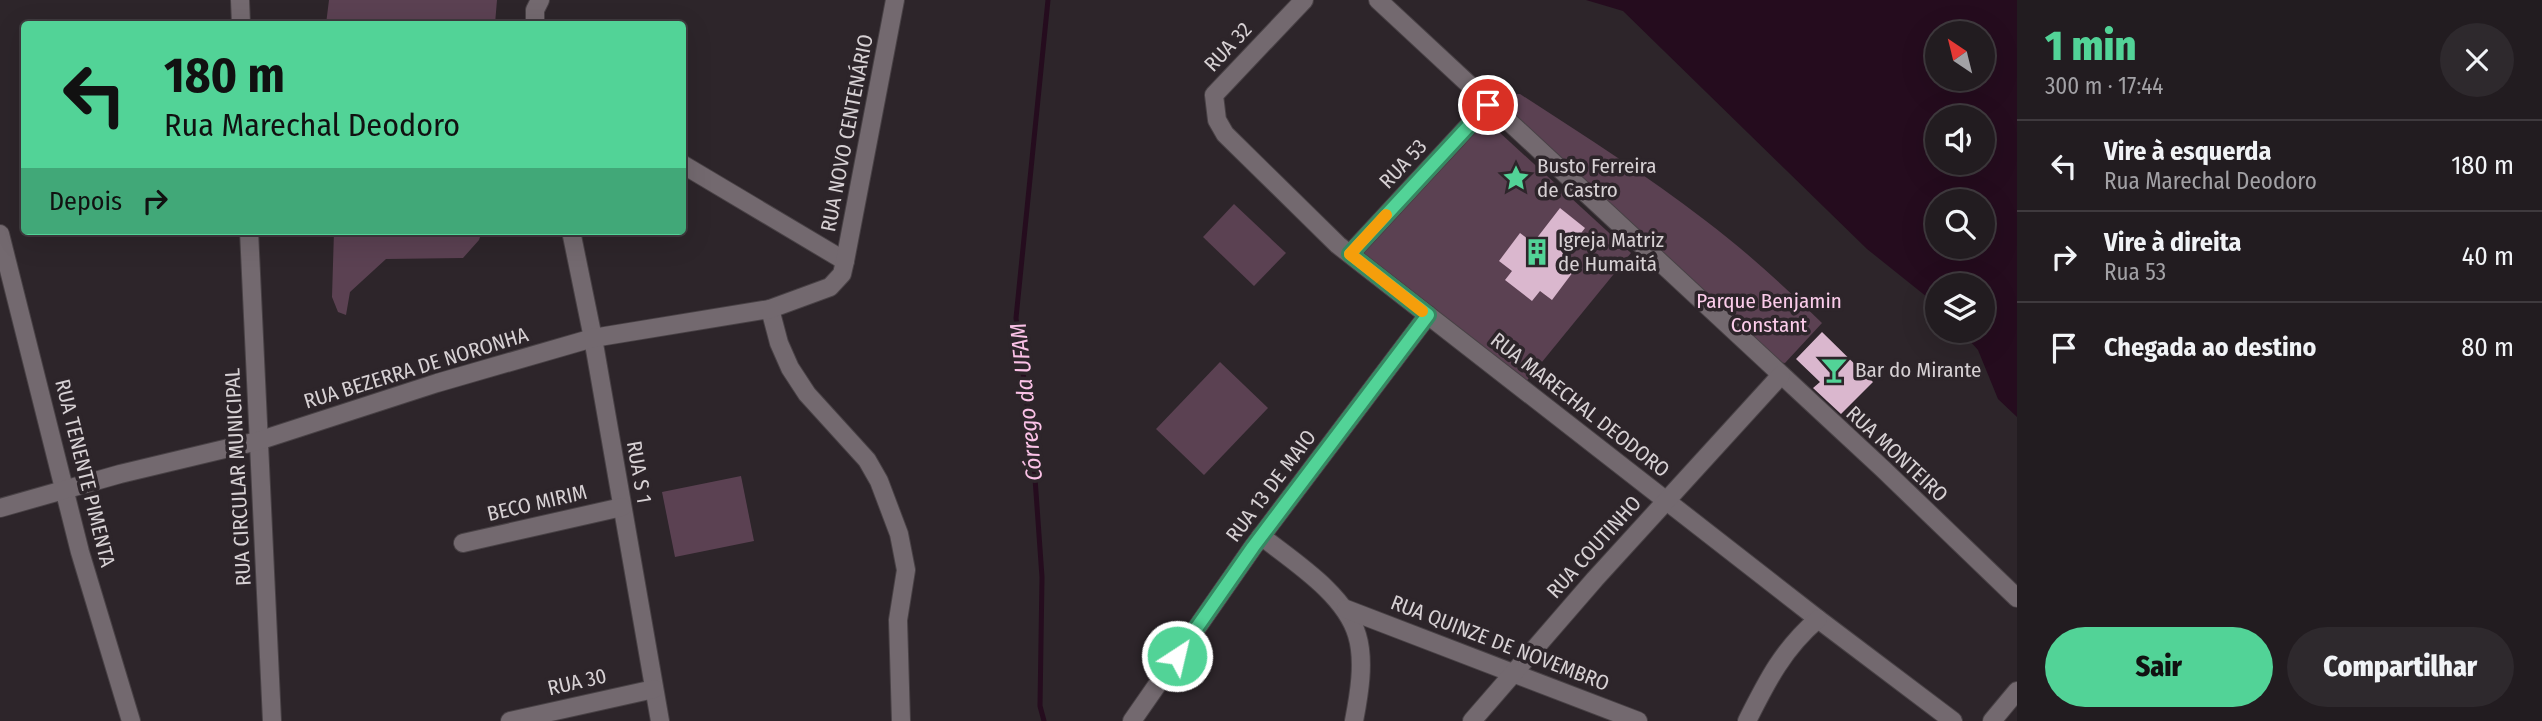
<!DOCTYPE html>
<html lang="pt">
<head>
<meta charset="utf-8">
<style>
	body { margin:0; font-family:"Fira Sans Condensed",sans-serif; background:#2e292d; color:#f1f3f6; height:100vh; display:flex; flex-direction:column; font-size:26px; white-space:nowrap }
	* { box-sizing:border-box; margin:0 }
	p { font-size:23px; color:#a2a1a5 }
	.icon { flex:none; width:38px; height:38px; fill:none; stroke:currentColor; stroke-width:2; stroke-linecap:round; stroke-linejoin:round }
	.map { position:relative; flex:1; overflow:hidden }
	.sheet { display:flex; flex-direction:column; background:#221c20; width:525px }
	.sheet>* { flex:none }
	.banner { position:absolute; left:21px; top:21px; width:665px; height:214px; border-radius:7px; box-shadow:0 7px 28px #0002,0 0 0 2px #3f3a3e; background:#52d397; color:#111; overflow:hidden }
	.needle { width:46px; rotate:325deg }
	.tools { position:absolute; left:1925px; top:21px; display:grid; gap:14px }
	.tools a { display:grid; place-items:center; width:70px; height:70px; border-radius:50%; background:#221c20; box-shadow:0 7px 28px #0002,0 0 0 2px #3f3a3e; font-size:35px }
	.pin { position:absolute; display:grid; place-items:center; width:60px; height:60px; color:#fff; margin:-30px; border:4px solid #fff; border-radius:50%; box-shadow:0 2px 7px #0007 }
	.me { position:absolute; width:77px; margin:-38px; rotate:35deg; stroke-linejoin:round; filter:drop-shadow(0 0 5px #0008) }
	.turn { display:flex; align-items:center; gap:24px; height:147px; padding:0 28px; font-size:32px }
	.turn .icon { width:91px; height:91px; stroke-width:2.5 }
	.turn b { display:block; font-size:49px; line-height:60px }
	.then { display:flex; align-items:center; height:66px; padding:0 28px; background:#0003; gap:14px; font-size:26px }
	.round { display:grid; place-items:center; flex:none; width:74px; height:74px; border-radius:37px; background:#2e292d }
	.head { display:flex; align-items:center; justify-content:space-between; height:119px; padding:0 28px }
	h1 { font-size:42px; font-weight:800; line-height:52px; color:#52d397 }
	.button { display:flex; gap:14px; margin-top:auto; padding:14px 28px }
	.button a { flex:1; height:80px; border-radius:42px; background:#52d397; color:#111; font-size:28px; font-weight:800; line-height:80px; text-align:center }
	.button a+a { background:#2e292d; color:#f1f3f6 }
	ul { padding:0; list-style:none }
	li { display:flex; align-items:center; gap:21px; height:91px; padding:0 28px; border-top:2px solid #3f3a3e }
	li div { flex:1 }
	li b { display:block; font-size:26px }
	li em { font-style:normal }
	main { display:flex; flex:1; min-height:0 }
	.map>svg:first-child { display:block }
</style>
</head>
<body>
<main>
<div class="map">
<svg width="2017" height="721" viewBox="0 0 2017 721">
	<rect width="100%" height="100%" fill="#2d252a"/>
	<g fill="#5b4152">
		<polygon points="329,0 497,0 495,24 326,24"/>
		<path d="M1516 94H1520C1583 135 1646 175 1706 221 1747 252 1785 287 1822 323L1785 363 1778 362 1510 113C1506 105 1507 98 1516 94Z"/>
		<polygon points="1486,120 1631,253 1524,384 1360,256"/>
		<polygon points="1234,204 1286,253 1254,286 1203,237"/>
		<polygon points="334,231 482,231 479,240 463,258 386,259 350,292 346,315 338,312 332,297"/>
		<polygon points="1220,362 1268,408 1204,475 1156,429"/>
		<polygon points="741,476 754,541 675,557 662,492"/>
	</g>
	<path fill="#250c1e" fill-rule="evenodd" d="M1586 0H2017V417L1998 399 1978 350 1961 331H1983V285H1937V305L1867 249 1623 11ZM1937 33H1983V79H1937ZM1937 117H1983V163H1937ZM1937 201H1983V247H1937Z"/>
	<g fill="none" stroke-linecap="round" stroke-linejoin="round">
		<polyline stroke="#250c1e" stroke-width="5" points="1044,721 1040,706 1042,577 1033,450 1016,318 1048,0"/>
	</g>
	<g fill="#dab7ce">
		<polygon points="1560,208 1585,228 1559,262 1573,272 1552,300 1540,291 1532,301 1505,280 1512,271 1499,261 1520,233 1533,243"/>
		<polygon points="1822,332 1873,382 1841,414 1813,388 1820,382 1796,359"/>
	</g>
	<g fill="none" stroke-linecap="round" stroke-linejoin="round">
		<defs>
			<g id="minor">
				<polyline points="240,0 241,24"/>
				<polyline points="1304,0 1214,95 1217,120 1225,134 1338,245 1818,619 1953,721"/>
				<polyline points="1378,0 1883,469 2017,598"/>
				<polyline points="535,24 535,10 540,0"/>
				<polyline points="682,164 845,261"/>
				<polyline points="249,231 272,721"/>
				<polyline points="571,231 593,338 660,721"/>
				<polyline points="0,234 80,552 131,721"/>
				<polyline points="1350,254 1488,105"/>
				<polyline points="770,309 779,343 790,368 807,394 867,460 879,481 899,534 906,570 898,620 901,721"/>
				<polyline points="0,508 120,474 258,441 437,383 593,338 770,309 830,287 842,274 845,261 895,0"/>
				<path d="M1261 536C1294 562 1345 594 1357 635 1365 661 1359 695 1354 721"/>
				<polyline points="463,543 622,507"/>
				<polyline points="1346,609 1638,721"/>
				<polyline points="510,721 654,689"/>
				<polyline points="1132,721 1253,547 1428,315"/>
				<polyline points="1472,721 1595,579 1781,375"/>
				<path d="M1747 721C1767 681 1783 649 1818 619"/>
				<polyline points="1992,721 2017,691"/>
			</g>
		</defs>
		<use href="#minor" stroke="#484145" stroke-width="20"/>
		<use href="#minor" stroke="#73696f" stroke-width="18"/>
	</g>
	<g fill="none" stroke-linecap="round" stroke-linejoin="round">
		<defs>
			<polyline id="route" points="1177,656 1253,547 1428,315 1350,254 1488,105"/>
		</defs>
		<use href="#route" stroke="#358962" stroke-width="18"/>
		<use href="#route" stroke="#52d397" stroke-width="12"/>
		<polyline stroke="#f59e0b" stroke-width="12" points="1386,215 1350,254 1422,311"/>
	</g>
	<defs>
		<symbol id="sight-bare" viewBox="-9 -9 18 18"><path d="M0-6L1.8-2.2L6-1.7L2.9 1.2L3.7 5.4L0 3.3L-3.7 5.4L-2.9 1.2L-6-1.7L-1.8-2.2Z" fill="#52d397" stroke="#2d252a" stroke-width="2.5" paint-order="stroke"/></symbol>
		<symbol id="building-bare" viewBox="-9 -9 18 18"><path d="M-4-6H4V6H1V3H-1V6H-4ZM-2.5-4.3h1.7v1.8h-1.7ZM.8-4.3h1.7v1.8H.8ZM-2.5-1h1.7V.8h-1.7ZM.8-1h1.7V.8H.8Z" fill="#52d397" stroke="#2d252a" stroke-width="2.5" paint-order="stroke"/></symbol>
		<symbol id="bar-bare" viewBox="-9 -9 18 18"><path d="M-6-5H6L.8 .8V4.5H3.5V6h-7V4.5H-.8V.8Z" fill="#52d397" stroke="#2d252a" stroke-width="2.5" paint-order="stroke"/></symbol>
	</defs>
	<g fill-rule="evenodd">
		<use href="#sight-bare" x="1497" y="159" width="38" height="38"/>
		<use href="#building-bare" x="1518" y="233" width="38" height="38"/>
		<use href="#bar-bare" x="1815" y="351" width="38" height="38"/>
	</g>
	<g text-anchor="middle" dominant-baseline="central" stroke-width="7" stroke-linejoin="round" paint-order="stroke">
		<g font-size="21" fill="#d7d1d4" stroke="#2d252a">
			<text transform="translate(1228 47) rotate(-47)">RUA 32</text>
			<text transform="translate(847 133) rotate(-79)">RUA NOVO CENTENÁRIO</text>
			<text transform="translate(1403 164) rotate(-47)">RUA 53</text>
			<text transform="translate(416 368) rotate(-17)">RUA BEZERRA DE NORONHA</text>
			<text transform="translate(1580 405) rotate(38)">RUA MARECHAL DEODORO</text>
			<text transform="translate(1897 454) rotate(43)">RUA MONTEIRO</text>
			<text transform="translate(639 472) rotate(80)">RUA S 1</text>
			<text transform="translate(85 473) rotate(76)">RUA TENENTE PIMENTA</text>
			<text transform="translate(238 477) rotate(-93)">RUA CIRCULAR MUNICIPAL</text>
			<text transform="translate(1271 486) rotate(-53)">RUA 13 DE MAIO</text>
			<text transform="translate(537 503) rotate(-13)">BECO MIRIM</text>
			<text transform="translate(1594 547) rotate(-48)">RUA COUTINHO</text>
			<text transform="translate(1500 643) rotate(21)">RUA QUINZE DE NOVEMBRO</text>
			<text transform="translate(577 682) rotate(-13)">RUA 30</text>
		</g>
		<g font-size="21" fill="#d7d1d4" stroke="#2d252a" text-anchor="start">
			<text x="1537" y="166">Busto Ferreira<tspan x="1537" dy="24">de Castro</tspan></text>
			<text x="1558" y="240">Igreja Matriz<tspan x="1558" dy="24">de Humaitá</tspan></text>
			<text x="1855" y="370">Bar do Mirante</text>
		</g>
		<g font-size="21" fill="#fbccea" stroke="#2d252a">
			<text x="1769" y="301">Parque Benjamin<tspan x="1769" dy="24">Constant</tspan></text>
		</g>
		<g font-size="23" font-style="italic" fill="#fbc2e7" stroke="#2d252a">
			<text transform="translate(1026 402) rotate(-96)">Córrego da UFAM</text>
		</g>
	</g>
</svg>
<div class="tools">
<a><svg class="needle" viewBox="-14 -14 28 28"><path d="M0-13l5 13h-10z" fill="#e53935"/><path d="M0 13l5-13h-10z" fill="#a2a1a5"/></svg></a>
<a><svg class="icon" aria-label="sound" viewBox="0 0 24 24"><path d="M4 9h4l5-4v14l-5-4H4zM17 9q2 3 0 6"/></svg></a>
<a><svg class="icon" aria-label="search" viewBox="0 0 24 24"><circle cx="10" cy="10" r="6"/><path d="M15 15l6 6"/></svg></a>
<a><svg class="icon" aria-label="layers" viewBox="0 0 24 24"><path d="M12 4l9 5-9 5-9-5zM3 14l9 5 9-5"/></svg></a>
</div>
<div class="pin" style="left:1488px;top:105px;background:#d93025"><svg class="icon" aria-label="arrive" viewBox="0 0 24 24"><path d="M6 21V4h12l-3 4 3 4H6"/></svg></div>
<svg class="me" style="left:1177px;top:656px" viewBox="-20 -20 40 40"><circle r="17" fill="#52d397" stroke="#fff" stroke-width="3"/><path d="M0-11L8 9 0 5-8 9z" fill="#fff"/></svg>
<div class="banner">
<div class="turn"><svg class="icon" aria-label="left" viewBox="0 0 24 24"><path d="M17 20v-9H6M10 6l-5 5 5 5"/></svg><div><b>180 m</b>Rua Marechal Deodoro</div></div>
<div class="then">Depois<svg class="icon" aria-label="right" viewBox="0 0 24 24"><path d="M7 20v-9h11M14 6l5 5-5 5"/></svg></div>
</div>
</div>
<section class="sheet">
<div class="head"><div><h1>1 min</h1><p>300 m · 17:44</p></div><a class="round"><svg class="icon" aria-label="close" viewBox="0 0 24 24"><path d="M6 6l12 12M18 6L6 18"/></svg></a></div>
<ul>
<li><svg class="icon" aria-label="left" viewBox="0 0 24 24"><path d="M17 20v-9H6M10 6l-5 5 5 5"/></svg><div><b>Vire à esquerda</b><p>Rua Marechal Deodoro</p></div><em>180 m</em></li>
<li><svg class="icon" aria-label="right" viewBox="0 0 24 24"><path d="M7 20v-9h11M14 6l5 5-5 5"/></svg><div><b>Vire à direita</b><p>Rua 53</p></div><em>40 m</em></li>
<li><svg class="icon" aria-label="arrive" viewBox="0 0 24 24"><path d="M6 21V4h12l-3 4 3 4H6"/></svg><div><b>Chegada ao destino</b></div><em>80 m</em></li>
</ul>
<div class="button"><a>Sair</a><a>Compartilhar</a></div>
</section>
</main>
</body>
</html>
